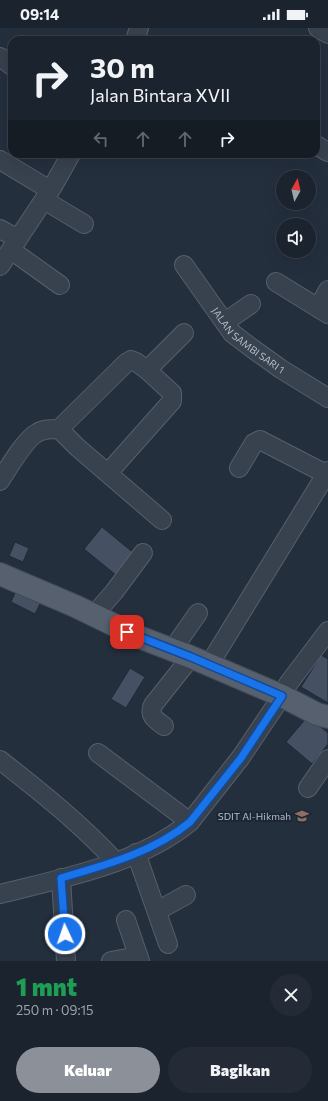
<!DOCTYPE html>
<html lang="id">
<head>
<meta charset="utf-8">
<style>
	body { margin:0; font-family:Commissioner,sans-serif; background:#242b36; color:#f1f3f6; height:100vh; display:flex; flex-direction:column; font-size:15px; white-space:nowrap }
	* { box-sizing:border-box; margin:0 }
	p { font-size:13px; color:#a0a4aa }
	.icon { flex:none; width:22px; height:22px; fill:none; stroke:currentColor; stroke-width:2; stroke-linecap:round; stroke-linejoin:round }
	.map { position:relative; height:933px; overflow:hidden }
	.side { display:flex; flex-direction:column; background:#1b232e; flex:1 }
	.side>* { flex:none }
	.top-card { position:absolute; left:8px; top:8px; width:312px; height:122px; border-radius:12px; box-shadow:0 4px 16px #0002,0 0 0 1px #39404a; background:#1b232e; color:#f1f3f6; overflow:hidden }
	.needle { width:26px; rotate:8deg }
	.fabs { position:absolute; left:276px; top:142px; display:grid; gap:8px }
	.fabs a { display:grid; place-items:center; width:40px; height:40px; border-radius:50%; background:#1b232e; box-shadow:0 4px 16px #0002,0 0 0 1px #39404a; font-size:20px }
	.pin { position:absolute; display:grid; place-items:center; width:34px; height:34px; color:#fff; margin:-17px; border-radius:8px; box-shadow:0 2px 6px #0006 }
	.me { position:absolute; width:44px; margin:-22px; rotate:357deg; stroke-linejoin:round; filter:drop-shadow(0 0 3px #0008) }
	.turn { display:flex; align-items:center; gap:14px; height:84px; padding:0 16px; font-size:18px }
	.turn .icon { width:52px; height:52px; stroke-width:2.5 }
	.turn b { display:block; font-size:28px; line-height:34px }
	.lanes { display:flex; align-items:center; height:38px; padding:0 16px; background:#0003; justify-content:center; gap:20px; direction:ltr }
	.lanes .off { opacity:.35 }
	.round { display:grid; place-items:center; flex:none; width:42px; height:42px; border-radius:21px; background:#242b36 }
	.headline { display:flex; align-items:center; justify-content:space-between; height:68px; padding:0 16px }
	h1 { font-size:24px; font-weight:800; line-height:30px; color:#1e9e55 }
	.action { display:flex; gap:8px; margin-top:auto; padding:8px 16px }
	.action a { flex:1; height:46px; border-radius:24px; background:#8c9099; color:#fff; font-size:16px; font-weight:800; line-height:46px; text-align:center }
	.action a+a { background:#242b36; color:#f1f3f6 }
	.status { display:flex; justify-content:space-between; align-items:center; height:28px; padding:0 20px; background:#1b232e; direction:ltr }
	.status svg { height:11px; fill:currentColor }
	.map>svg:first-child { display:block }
</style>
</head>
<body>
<div class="status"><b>09:14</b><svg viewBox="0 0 49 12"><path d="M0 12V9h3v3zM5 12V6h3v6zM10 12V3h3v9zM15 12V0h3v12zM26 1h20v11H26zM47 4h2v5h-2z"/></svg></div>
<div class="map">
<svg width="328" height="933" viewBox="0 0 328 933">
	<rect width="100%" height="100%" fill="#242f3e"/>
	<g fill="#455162" stroke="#1f2835">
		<polygon points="102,499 135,526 117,548 84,521"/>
		<polygon points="15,514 29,520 23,534 9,528"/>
		<polygon points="17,560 42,572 35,586 11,574"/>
		<polygon points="321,627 328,631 328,675 301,659"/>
		<polygon points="130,640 145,649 126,680 111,671"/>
		<polygon points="308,688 328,705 328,716 312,736 286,714"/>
	</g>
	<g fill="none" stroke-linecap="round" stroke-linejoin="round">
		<defs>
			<g id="minor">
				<polyline points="318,0 328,6"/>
				<polyline points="135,12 139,0"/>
				<polyline points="0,29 12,38"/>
				<polyline points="316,117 328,124"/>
				<polyline points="0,132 50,162"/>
				<polyline points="44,172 84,196"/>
				<polyline points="0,201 18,211"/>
				<polyline points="11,222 60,257"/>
				<path id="s1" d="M184 237 232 305 253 321 281 341 328 370"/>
				<polyline points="0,238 53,158 71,126"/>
				<polyline points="276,254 328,286"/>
				<polyline points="318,280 328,262"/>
				<polyline points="225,294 251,276"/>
				<polyline points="59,401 77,419 162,492"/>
				<polyline points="239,440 254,415 260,412 326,446"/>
				<polyline points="108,445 172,373 172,365 147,342"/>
				<path d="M0 453C7 442 26 410 37 405 43 401 52 401 59 401L126 335 131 332 136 334 147 342 184 305"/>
				<polyline points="93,588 114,564 143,525"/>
				<polyline points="175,622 177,615 198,585"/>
				<polyline points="209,637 328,443"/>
				<path d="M164 698C156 692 148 688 153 677L191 629"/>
				<polyline points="98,725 190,794"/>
				<path d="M0 732C41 764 81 796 116 834"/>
				<polyline points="308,760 328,731"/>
				<polyline points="136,825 168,916"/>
				<polyline points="61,850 66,933"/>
				<path d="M0 866C63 850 139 836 190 794L241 729 282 668 288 656 328 603"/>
				<polyline points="157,883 186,867"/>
				<polyline points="126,892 140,933"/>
				<polyline points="111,933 138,928"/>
			</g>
			<polyline id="major" points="0,546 75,578 139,609 191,629 282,668 317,686 328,689"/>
		</defs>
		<use href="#minor" stroke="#565f6c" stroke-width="20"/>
		<use href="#major" stroke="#414a57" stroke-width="24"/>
		<use href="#minor" stroke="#38414e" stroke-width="18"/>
		<use href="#major" stroke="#56606e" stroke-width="22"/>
	</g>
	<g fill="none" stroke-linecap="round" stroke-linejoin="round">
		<defs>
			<path id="route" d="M65 906 61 850C106 837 154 824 190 794L241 730 282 668 191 629 127 604"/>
		</defs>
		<use href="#route" stroke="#114b97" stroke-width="10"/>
		<use href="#route" stroke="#1a73e8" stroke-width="7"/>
	</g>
	<defs>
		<symbol id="school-bare" viewBox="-9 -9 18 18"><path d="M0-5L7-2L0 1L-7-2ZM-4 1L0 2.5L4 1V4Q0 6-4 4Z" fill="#8d6e63" stroke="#1d2633" stroke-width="2.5" paint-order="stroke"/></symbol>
	</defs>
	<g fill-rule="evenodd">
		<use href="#school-bare" x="292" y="778" width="20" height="20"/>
	</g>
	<g text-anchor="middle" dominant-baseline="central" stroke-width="4" stroke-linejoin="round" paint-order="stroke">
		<g font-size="10" fill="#b4bcc9" stroke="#1d2633">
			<text stroke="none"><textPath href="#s1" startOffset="100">JALAN SAMBI SARI 1</textPath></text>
		</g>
		<g font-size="10" fill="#b4bcc9" stroke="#1d2633" text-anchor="end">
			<text x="291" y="788">SDIT Al-Hikmah</text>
		</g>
	</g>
</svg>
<div class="fabs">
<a><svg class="needle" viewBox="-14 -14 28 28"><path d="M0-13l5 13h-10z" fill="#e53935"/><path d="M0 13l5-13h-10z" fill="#a0a4aa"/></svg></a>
<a><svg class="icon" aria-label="sound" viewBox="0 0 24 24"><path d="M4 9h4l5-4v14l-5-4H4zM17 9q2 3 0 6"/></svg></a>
</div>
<div class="pin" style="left:127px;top:604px;background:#d93025"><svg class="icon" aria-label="arrive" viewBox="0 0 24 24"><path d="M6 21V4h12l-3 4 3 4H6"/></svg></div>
<svg class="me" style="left:65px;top:906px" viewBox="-20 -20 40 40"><circle r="17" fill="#1a73e8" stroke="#fff" stroke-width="3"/><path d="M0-11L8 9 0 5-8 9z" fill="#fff"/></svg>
<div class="top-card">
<div class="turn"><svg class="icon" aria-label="right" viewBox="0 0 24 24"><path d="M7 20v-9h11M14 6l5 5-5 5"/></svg><div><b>30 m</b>Jalan Bintara XVII</div></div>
<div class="lanes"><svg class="icon off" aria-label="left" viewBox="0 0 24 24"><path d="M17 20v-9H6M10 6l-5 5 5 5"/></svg><svg class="icon off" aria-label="ahead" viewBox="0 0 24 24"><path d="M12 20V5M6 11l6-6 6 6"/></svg><svg class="icon off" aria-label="ahead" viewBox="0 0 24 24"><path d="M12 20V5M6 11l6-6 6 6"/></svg><svg class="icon" aria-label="right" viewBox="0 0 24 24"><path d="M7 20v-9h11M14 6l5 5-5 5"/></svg></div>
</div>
</div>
<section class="side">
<div class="headline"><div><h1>1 mnt</h1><p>250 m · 09:15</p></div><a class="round"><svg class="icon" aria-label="close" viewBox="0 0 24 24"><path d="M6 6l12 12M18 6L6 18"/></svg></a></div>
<div class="action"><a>Keluar</a><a>Bagikan</a></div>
</section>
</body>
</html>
